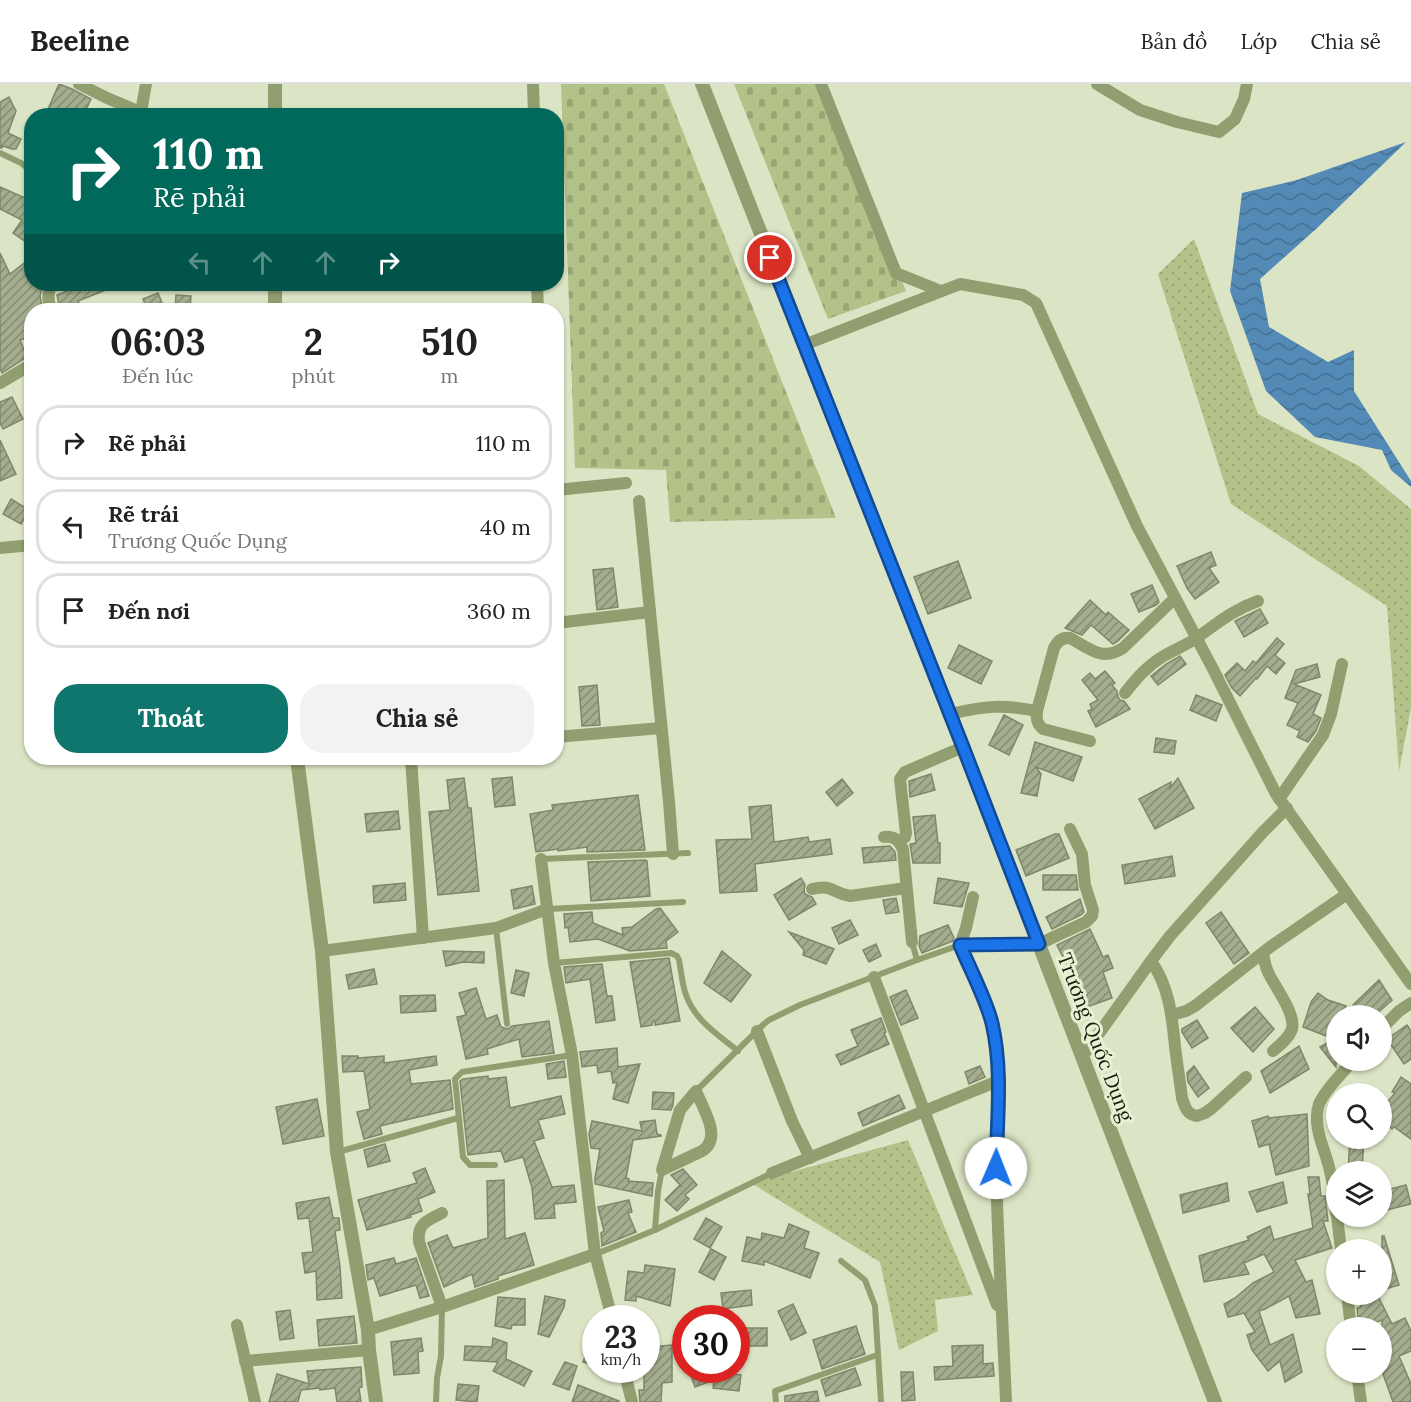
<!DOCTYPE html>
<html lang="vi">
<head>
<meta charset="utf-8">
<style>
	body { margin:0; font-family:Lora,serif; background:#f2f2f2; color:#222; height:100vh; display:flex; flex-direction:column; font-size:22px; white-space:nowrap }
	* { box-sizing:border-box; margin:0 }
	p { font-size:20px; color:#767676 }
	.icon { flex:none; width:33px; height:33px; fill:none; stroke:currentColor; stroke-width:2; stroke-linecap:round; stroke-linejoin:round }
	.map { position:relative; flex:1; overflow:hidden }
	.details { position:absolute; left:24px; top:219px; width:540px; height:462px; display:flex; flex-direction:column; background:#fff; border-radius:24px; box-shadow:0 2px 4px #0004 }
	.details>* { flex:none }
	.hud { position:absolute; left:24px; top:24px; width:540px; height:183px; border-radius:24px; box-shadow:0 2px 4px #0004; background:#00695c; color:#fff; overflow:hidden }
	.buttons { position:absolute; left:1326px; top:921px; display:grid; gap:12px }
	.buttons a { display:grid; place-items:center; width:66px; height:66px; border-radius:50%; background:#fff; box-shadow:0 2px 4px #0004; font-size:30px }
	.speed { position:absolute; left:582px; top:1221px; display:flex; gap:12px; font-size:30px; font-weight:700; text-align:center }
	.speed>* { display:grid; place-content:center; width:78px; height:78px; border-radius:50%; background:#fff; box-shadow:0 2px 4px #0004; line-height:1 }
	.speed small { font-size:15px; font-weight:400 }
	.speed .limit { border:9px solid #d22; background:#fff; color:#111 }
	.pin { position:absolute; display:grid; place-items:center; width:51px; height:51px; color:#fff; margin:-26px; border:3px solid #fff; border-radius:50%; box-shadow:0 2px 6px #0007 }
	.me { position:absolute; width:66px; margin:-33px; rotate:1deg; stroke-linejoin:round; filter:drop-shadow(0 0 4px #0008) }
	.turn { display:flex; align-items:center; gap:21px; height:126px; padding:0 30px; font-size:27px }
	.turn .icon { width:78px; height:78px; stroke-width:2.5 }
	.turn b { display:block; font-size:42px; line-height:51px }
	.lanes { display:flex; align-items:center; height:57px; padding:0 30px; background:#0003; justify-content:center; gap:30px; direction:ltr }
	.lanes .off { opacity:.35 }
	.eta { display:flex; justify-content:space-evenly; align-items:center; height:102px; text-align:center }
	.eta b { font-size:36px; font-weight:700; line-height:42px }
	.button { display:flex; gap:12px; margin-top:auto; padding:12px 30px }
	.button a { flex:1; height:69px; border-radius:24px; background:#0f766e; color:#fff; font-size:24px; font-weight:700; line-height:69px; text-align:center }
	.button a+a { background:#f2f2f2; color:#222 }
	ul { padding:0; list-style:none }
	li { display:flex; align-items:center; gap:18px; height:75px; margin:0 12px 9px; padding:0 18px; border:3px solid #e0e0e0; border-radius:24px }
	li div { flex:1 }
	li b { display:block; font-size:22px }
	li em { font-style:normal }
	header { display:flex; align-items:center; gap:36px; box-sizing:border-box; height:84px; padding:0 30px; background:#fff; border-bottom:2px solid #e0e0e0 }
	header strong { font-size:28px }
	nav { display:flex; gap:33px; margin-inline-start:auto; font-size:21px }
	.map>svg:first-child { display:block }
</style>
</head>
<body>
<header>
<strong>Beeline</strong>
<nav><a>Bản đồ</a><a>Lớp</a><a>Chia sẻ</a></nav>
</header>
<div class="map">
<svg width="1411" height="1318" viewBox="0 0 1411 1318">
	<defs>
		<pattern id="grass-dots" width="8" height="8" patternUnits="userSpaceOnUse" patternTransform="scale(1.5)"><rect width="8" height="8" fill="#b2c289"/><path d="M2 2h.1M6 6h.1" fill="none" stroke="#98a675" stroke-width="1.8" stroke-linecap="round"/></pattern>
		<pattern id="cemetery-stones" width="16" height="16" patternUnits="userSpaceOnUse" patternTransform="scale(1.5)"><rect width="16" height="16" fill="#b2c289"/><path d="M2 7V4a2 2 0 0 1 4 0v3zM10 15v-3a2 2 0 0 1 4 0v3z" fill="#98a675"/></pattern>
		<pattern id="water-waves" width="16" height="10" patternUnits="userSpaceOnUse" patternTransform="scale(1.5)"><rect width="16" height="10" fill="#548ab6"/><path d="M0 5q4-4 8 0t8 0" fill="none" stroke="#457093"/></pattern>
		<pattern id="building-hatch" width="6" height="6" patternUnits="userSpaceOnUse" patternTransform="scale(1.5)"><rect width="6" height="6" fill="#a4ad8e"/><path d="M-1 1l2-2M0 6l6-6M5 7l2-2" fill="none" stroke="#858c73"/></pattern>
	</defs>
	<rect width="100%" height="100%" fill="#dbe5c5"/>
	<g fill="url(#grass-dots)">
		<polygon points="1194,155 1258,330 1359,382 1411,425 1411,624 1399,687 1387,522 1231,420 1158,190"/>
		<polygon points="908,1056 973,1211 935,1216 938,1247 899,1266 880,1178 751,1099"/>
	</g>
	<g fill="url(#cemetery-stones)">
		<polygon points="561,0 664,0 836,434 670,438 666,386 575,384"/>
		<polygon points="734,0 825,0 906,207 828,235"/>
	</g>
	<polygon fill="url(#water-waves)" points="1406,58 1316,145 1260,195 1269,243 1328,278 1354,266 1354,307 1411,397 1411,403 1391,386 1382,366 1315,353 1266,307 1230,207 1242,109 1297,96"/>
	<g fill="url(#building-hatch)" stroke="#7f876a" stroke-width="1.5">
		<polygon points="59,0 72,5 91,15 85,28 83,27 81,32 45,32"/>
		<polygon points="9,13 16,27 8,49 21,55 16,65 12,65 3,62 2,64 0,64 0,18"/>
		<polygon points="0,103 32,117 32,162 13,149 22,136 0,125"/>
		<polygon points="0,169 10,190 32,173 32,200 43,200 40,212 43,226 32,226 32,252 20,256 27,273 2,289 0,285"/>
		<polygon points="85,200 121,200 78,217 82,226 60,226 57,211"/>
		<polygon points="158,209 165,226 147,226 143,215"/>
		<polygon points="176,211 191,212 190,226 175,226"/>
		<polygon points="12,313 23,335 3,345 0,339 0,318"/>
		<polygon points="0,356 16,390 0,397"/>
		<polygon points="11,415 29,426 21,440 3,430"/>
		<polygon points="1211,468 1216,481 1209,484 1219,498 1195,515 1187,504 1177,482"/>
		<polygon points="958,477 971,514 928,530 914,493"/>
		<polygon points="613,484 618,523 597,526 593,486"/>
		<polygon points="1152,501 1159,518 1156,521 1139,528 1131,510"/>
		<polygon points="1090,516 1106,531 1108,528 1129,546 1118,557 1113,560 1091,541 1082,551 1065,544"/>
		<polygon points="1260,525 1268,539 1244,553 1235,537"/>
		<polygon points="1277,554 1284,560 1275,571 1285,579 1276,590 1267,582 1257,595 1256,594 1240,612 1232,604 1225,591 1237,579 1245,587 1253,577 1256,579"/>
		<polygon points="959,561 992,577 981,600 948,584"/>
		<polygon points="1180,572 1186,580 1158,601 1151,592 1166,580"/>
		<polygon points="1317,580 1320,593 1294,600 1321,611 1313,630 1321,634 1316,647 1308,658 1297,653 1300,647 1287,641 1298,619 1285,614 1296,586"/>
		<polygon points="1105,587 1115,599 1112,601 1117,607 1118,613 1120,616 1124,617 1130,625 1096,643 1088,627 1092,625 1090,620 1098,616 1082,596 1090,589 1095,595"/>
		<polygon points="597,601 600,641 582,642 579,603"/>
		<polygon points="1196,611 1222,621 1216,637 1190,626"/>
		<polygon points="1004,631 1023,641 1009,671 989,661"/>
		<polygon points="1156,654 1176,657 1174,670 1154,668"/>
		<polygon points="1035,658 1082,673 1073,697 1036,683 1041,690 1037,712 1021,709"/>
		<polygon points="931,690 935,706 910,713 909,697"/>
		<polygon points="512,693 515,721 495,723 492,695"/>
		<polygon points="464,694 468,724 471,724 479,807 438,811 429,728 450,726 447,696"/>
		<polygon points="1178,694 1194,724 1155,745 1139,715 1171,698 1170,704"/>
		<polygon points="842,695 853,709 837,722 826,708"/>
		<polygon points="638,711 645,766 587,768 587,763 558,767 558,765 536,768 530,730 553,726 552,721"/>
		<polygon points="771,721 774,758 808,753 809,758 830,755 832,770 755,780 757,807 720,809 716,756 752,755 749,723"/>
		<polygon points="398,727 400,745 367,748 365,730"/>
		<polygon points="935,731 938,759 940,759 940,779 913,779 910,760 916,759 913,733"/>
		<polygon points="1055,750 1059,750 1069,774 1026,792 1016,766"/>
		<polygon points="890,762 895,768 896,776 864,779 862,764"/>
		<polygon points="1172,772 1175,792 1125,800 1122,781"/>
		<polygon points="646,776 647,777 650,812 591,817 588,778"/>
		<polygon points="1043,791 1076,791 1078,806 1043,806"/>
		<polygon points="801,794 805,801 804,806 805,810 812,813 816,820 789,836 774,811"/>
		<polygon points="938,794 969,799 962,823 934,819"/>
		<polygon points="405,799 406,816 374,819 373,802"/>
		<polygon points="532,802 535,820 514,825 511,806"/>
		<polygon points="896,814 899,828 886,830 883,816"/>
		<polygon points="1080,815 1084,828 1081,831 1052,845 1046,833"/>
		<polygon points="660,824 678,848 666,857 667,864 630,867 598,855 570,858 568,843 565,844 564,830 592,828 593,839 623,851 622,844 632,843 656,825"/>
		<polygon points="1221,828 1249,869 1234,880 1206,839"/>
		<polygon points="850,836 858,851 839,860 832,844"/>
		<polygon points="948,841 954,854 953,857 922,869 919,862 920,852"/>
		<polygon points="1090,845 1103,873 1108,871 1113,884 1103,888 1112,914 1078,926 1071,906 1077,904 1064,872 1063,873 1057,861"/>
		<polygon points="789,848 834,865 826,880 803,871 804,866"/>
		<polygon points="876,860 881,872 869,878 863,866"/>
		<polygon points="443,867 484,868 484,879 463,878 446,882"/>
		<polygon points="722,867 751,891 731,918 704,899"/>
		<polygon points="669,874 680,937 655,941 655,937 653,937 652,941 641,943 630,878"/>
		<polygon points="602,880 607,912 612,912 615,936 596,939 590,895 566,899 564,883"/>
		<polygon points="374,885 377,900 349,905 346,891"/>
		<polygon points="516,886 529,889 524,912 511,909"/>
		<polygon points="1379,896 1392,916 1374,932 1359,932 1353,921"/>
		<polygon points="476,904 486,935 497,931 501,943 508,945 512,942 549,937 554,969 522,973 519,955 487,965 488,970 466,975 457,933 466,931 459,909"/>
		<polygon points="906,906 918,934 901,941 890,913"/>
		<polygon points="1318,909 1328,916 1346,922 1342,932 1336,932 1336,983 1320,963 1334,955 1303,943 1311,918"/>
		<polygon points="435,911 436,927 401,929 400,912"/>
		<polygon points="1255,923 1274,945 1253,968 1231,944"/>
		<polygon points="881,934 886,948 884,949 889,960 841,981 836,971 858,962 851,946"/>
		<polygon points="1197,936 1208,954 1192,964 1182,948 1182,945"/>
		<polygon points="1407,941 1411,947 1411,975 1404,980 1387,955"/>
		<polygon points="1299,962 1309,985 1270,1009 1261,987"/>
		<polygon points="617,964 618,983 640,980 628,1019 613,1015 617,998 613,999 611,987 598,989 597,981 582,983 580,968"/>
		<polygon points="342,972 358,972 358,974 384,972 384,979 436,972 437,981 409,986 411,1000 450,996 453,1025 380,1042 382,1050 364,1055 357,1028 370,1025 364,987 343,988"/>
		<polygon points="564,977 566,993 548,995 546,980"/>
		<polygon points="980,982 985,993 969,1000 965,988"/>
		<polygon points="1194,982 1209,1004 1198,1013 1188,998 1187,989"/>
		<polygon points="488,992 488,995 506,993 510,1024 561,1012 565,1030 538,1036 544,1054 534,1057 552,1103 574,1101 576,1118 554,1120 555,1134 535,1135 532,1104 523,1073 505,1078 501,1067 468,1071 460,997 463,995"/>
		<polygon points="1401,993 1411,1000 1411,1055 1394,1043 1392,1045 1382,1035 1382,1024 1395,1009 1392,1008"/>
		<polygon points="653,1008 674,1009 673,1021 671,1026 652,1025"/>
		<polygon points="899,1011 905,1024 863,1042 858,1029"/>
		<polygon points="317,1015 324,1052 283,1060 276,1023"/>
		<polygon points="1307,1030 1309,1082 1276,1091 1269,1060 1259,1063 1252,1037 1268,1032 1268,1034"/>
		<polygon points="655,1036 657,1050 661,1051 661,1052 633,1056 626,1094 629,1095 628,1097 653,1099 652,1112 595,1100 595,1094 600,1065 591,1064 589,1050 592,1037 642,1047 640,1038"/>
		<polygon points="1350,1054 1364,1054 1362,1088 1348,1088"/>
		<polygon points="385,1060 390,1077 368,1083 364,1066"/>
		<polygon points="425,1084 435,1108 418,1115 422,1127 410,1131 411,1133 367,1146 358,1116 417,1099 413,1089"/>
		<polygon points="683,1085 697,1101 685,1111 689,1115 677,1127 665,1116 679,1102 681,1102 671,1091"/>
		<polygon points="1308,1093 1319,1093 1321,1112 1325,1112 1328,1137 1323,1137 1332,1164 1295,1176 1306,1198 1312,1196 1320,1230 1296,1234 1289,1212 1265,1225 1259,1227 1270,1261 1293,1250 1302,1288 1285,1298 1280,1277 1268,1287 1252,1266 1247,1251 1255,1248 1244,1229 1228,1233 1224,1220 1235,1214 1253,1199 1274,1188 1264,1170 1244,1179 1249,1190 1204,1198 1199,1172 1249,1156 1247,1153 1270,1142 1274,1156 1313,1144 1308,1110 1310,1110"/>
		<polygon points="504,1096 505,1155 525,1149 534,1181 498,1192 498,1195 475,1203 472,1190 444,1203 428,1159 447,1151 453,1164 488,1154 487,1097"/>
		<polygon points="1283,1098 1287,1119 1257,1128 1249,1108"/>
		<polygon points="1227,1099 1229,1117 1183,1129 1180,1111"/>
		<polygon points="1406,1101 1411,1120 1382,1127 1382,1107"/>
		<polygon points="329,1113 333,1134 339,1134 340,1146 335,1147 340,1183 342,1214 317,1216 316,1187 305,1189 302,1169 313,1168 309,1134 298,1135 296,1119"/>
		<polygon points="629,1116 632,1128 628,1129 636,1148 602,1162 601,1149 604,1147 598,1123"/>
		<polygon points="706,1134 722,1143 710,1164 694,1155"/>
		<polygon points="789,1140 809,1148 804,1164 819,1169 810,1194 764,1177 764,1181 742,1177 747,1153 761,1156 762,1149 784,1154"/>
		<polygon points="1382,1152 1384,1152 1399,1201 1382,1206"/>
		<polygon points="711,1165 726,1173 714,1196 699,1188"/>
		<polygon points="394,1174 396,1180 416,1174 429,1212 420,1214 416,1201 380,1212 374,1194 368,1196 366,1181"/>
		<polygon points="645,1181 675,1185 670,1222 636,1212 636,1217 625,1216 628,1187 644,1189"/>
		<polygon points="751,1206 752,1221 723,1225 721,1209"/>
		<polygon points="1357,1210 1377,1210 1392,1240 1405,1234 1411,1247 1411,1267 1399,1272 1411,1300 1411,1318 1393,1318 1382,1287 1382,1236 1359,1244 1357,1224 1361,1223"/>
		<polygon points="545,1212 565,1216 564,1223 549,1253 538,1250"/>
		<polygon points="498,1213 525,1215 525,1241 512,1241 511,1245 495,1242"/>
		<polygon points="793,1220 806,1249 791,1256 778,1227"/>
		<polygon points="290,1226 294,1254 280,1256 276,1228"/>
		<polygon points="354,1232 357,1259 319,1262 317,1236"/>
		<polygon points="856,1242 865,1270 822,1285 813,1256"/>
		<rect x="746" y="1244" width="21" height="18"/>
		<polygon points="594,1248 596,1248 596,1282 583,1278"/>
		<polygon points="421,1254 423,1267 418,1268 419,1289 394,1291 391,1258"/>
		<polygon points="493,1254 507,1259 506,1275 532,1287 524,1302 493,1287 498,1278 464,1276 465,1262 492,1263"/>
		<polygon points="672,1261 672,1298 662,1299 661,1318 640,1318 639,1306 644,1306 644,1286 646,1286 646,1263"/>
		<polygon points="983,1261 983,1280 993,1279 994,1292 935,1296 934,1283 953,1282 952,1262"/>
		<polygon points="565,1278 577,1282 569,1306 553,1300"/>
		<polygon points="361,1283 362,1303 359,1304 361,1318 337,1318 335,1304 320,1306 320,1304 301,1306 298,1318 269,1318 277,1290 309,1300 307,1287"/>
		<polygon points="855,1284 861,1301 826,1312 821,1296"/>
		<polygon points="689,1286 699,1286 741,1291 739,1307 713,1304 714,1296 695,1303"/>
		<polygon points="901,1288 913,1288 915,1316 902,1317"/>
		<polygon points="458,1300 479,1302 477,1318 456,1316"/>
		<polygon points="578,1301 619,1317 619,1318 572,1318"/>
		<polygon points="817,1307 819,1318 785,1318 785,1312"/>
	</g>
	<g fill="none" stroke-linecap="round" stroke-linejoin="round">
		<g stroke="#919e6f" stroke-width="6">
			<polyline points="0,69 21,79 32,88"/>
			<polyline points="258,200 275,201"/>
			<polyline points="541,775 688,769"/>
			<polyline points="548,825 683,818"/>
			<polyline points="496,844 507,940"/>
			<polyline points="912,858 917,876"/>
			<path d="M554 879 671 869 677 872 679 876C681 886 682 898 685 908 693 935 717 950 738 967"/>
			<polyline points="696,1007 764,940 769,936 800,921 917,876 960,861 1039,860"/>
			<polyline points="338,1068 458,1034"/>
			<polyline points="495,1081 470,1081 463,1073 455,995 462,988 572,971"/>
			<polyline points="655,1146 658,1107 662,1086"/>
			<polyline points="596,1170 655,1146 772,1089"/>
			<polyline points="841,1177 865,1196 875,1222 881,1318"/>
			<polyline points="436,1318 437,1294 441,1272 442,1223"/>
			<polyline points="776,1318 775,1307 877,1271"/>
		</g>
		<g stroke="#919e6f" stroke-width="12">
			<polyline points="79,0 107,14 150,32"/>
			<polyline points="533,0 534,32"/>
			<polyline points="821,0 896,189 941,207"/>
			<polyline points="1097,0 1140,26 1177,38 1219,48 1235,35 1244,15 1247,0"/>
			<polyline points="141,28 146,0"/>
			<polyline points="537,200 538,226"/>
			<path d="M52 226C47 217 47 209 52 200"/>
			<polyline points="804,261 960,200 1023,211 1036,219 1137,442 1213,585 1276,710 1411,900"/>
			<polyline points="0,299 32,280"/>
			<polyline points="556,406 626,399"/>
			<polyline points="639,417 669,718 673,770"/>
			<polyline points="0,464 32,461"/>
			<polyline points="556,539 650,528"/>
			<path d="M1125 609C1136 595 1146 583 1162 573 1173 566 1187 561 1198 553 1219 538 1233 526 1258 517"/>
			<path d="M950 630C985 622 1002 620 1037 627"/>
			<polyline points="556,653 661,644"/>
			<path d="M1090 657 1043 645C1037 640 1036 635 1037 627L1054 564C1057 558 1062 553 1070 554 1089 564 1102 578 1123 564L1175 514"/>
			<polyline points="411,674 423,854"/>
			<polyline points="1279,715 1323,651 1331,630 1342,580"/>
			<path d="M884 753C895 752 898 756 903 765L912 858"/>
			<polyline points="899,757 905,753 906,749 900,695 905,688 963,663"/>
			<polyline points="541,775 554,879 572,971 595,1170 612,1234"/>
			<path d="M812 805C834 800 831 809 850 812L906 804"/>
			<path d="M973 813 966 844 960 861C970 885 987 917 993 941 1003 989 995 1038 996 1086 998 1164 1003 1241 1006 1318"/>
			<polyline points="1039,860 1086,838 1092,832 1093,826 1085,801 1082,770 1070,745"/>
			<polyline points="322,867 496,844 547,825"/>
			<path d="M1263 869C1264 875 1265 882 1268 888 1274 902 1296 929 1292 945 1289 954 1280 961 1273 967"/>
			<path d="M1151 877C1169 902 1172 932 1175 962 1177 980 1180 997 1182 1014 1185 1023 1187 1031 1197 1032L1205 1029 1212 1024 1246 993"/>
			<polyline points="874,893 997,1221"/>
			<polyline points="1172,931 1186,927 1195,922 1270,863 1347,810"/>
			<polyline points="1382,944 1399,927 1411,919"/>
			<polyline points="757,947 792,1037 810,1074"/>
			<polyline points="1082,973 1151,877 1170,852 1263,748 1287,724"/>
			<path d="M696 1007C703 1025 723 1054 702 1067L662 1086 680 1026Z"/>
			<polyline points="772,1089 998,997"/>
			<path d="M1336 1129C1335 1113 1333 1098 1329 1083 1324 1063 1312 1042 1319 1020 1325 1005 1343 989 1353 976"/>
			<polyline points="1337,1132 1341,1166"/>
			<polyline points="1347,1210 1351,1244"/>
			<path d="M442 1223 419 1158C417 1139 427 1137 442 1129"/>
			<polyline points="237,1241 255,1318"/>
			<polyline points="368,1246 442,1223 595,1170"/>
			<polyline points="245,1277 369,1266"/>
			<polyline points="624,1286 632,1318"/>
			<polyline points="1357,1288 1361,1318"/>
		</g>
		<g stroke="#919e6f" stroke-width="14">
			<polyline points="702,0 963,663 1215,1318"/>
			<polyline points="275,32 275,0"/>
			<polyline points="275,226 275,200"/>
			<polyline points="297,674 322,867 337,1068 368,1246 369,1266 376,1318"/>
		</g>
	</g>
	<g fill="none" stroke-linecap="round" stroke-linejoin="round">
		<defs>
			<path id="route" d="M770 174 963 663 1039 860 960 861C970 885 986 915 992 939 1003 986 997 1036 996 1084"/>
		</defs>
		<use href="#route" stroke="#114b97" stroke-width="15"/>
		<use href="#route" stroke="#1a73e8" stroke-width="10"/>
	</g>
	<g text-anchor="middle" dominant-baseline="central" stroke-width="6" stroke-linejoin="round" paint-order="stroke">
		<g font-size="20" fill="#191d11" stroke="#e8f2d2">
			<text transform="translate(1096 953) rotate(69)">Trương Quốc Dụng</text>
		</g>
	</g>
</svg>
<div class="buttons">
<a><svg class="icon" aria-label="sound" viewBox="0 0 24 24"><path d="M4 9h4l5-4v14l-5-4H4zM17 9q2 3 0 6"/></svg></a>
<a><svg class="icon" aria-label="search" viewBox="0 0 24 24"><circle cx="10" cy="10" r="6"/><path d="M15 15l6 6"/></svg></a>
<a><svg class="icon" aria-label="layers" viewBox="0 0 24 24"><path d="M12 4l9 5-9 5-9-5zM3 14l9 5 9-5"/></svg></a>
<a>+</a>
<a>−</a>
</div>
<div class="speed"><div>23<small>km/h</small></div><div class="limit">30</div></div>
<div class="pin" style="left:770px;top:174px;background:#d93025"><svg class="icon" aria-label="arrive" viewBox="0 0 24 24"><path d="M6 21V4h12l-3 4 3 4H6"/></svg></div>
<svg class="me" style="left:996px;top:1084px" viewBox="-20 -20 40 40"><circle r="19" fill="#fff"/><path d="M0-13L10 11 0 6-10 11z" fill="#1a73e8"/></svg>
<div class="hud">
<div class="turn"><svg class="icon" aria-label="right" viewBox="0 0 24 24"><path d="M7 20v-9h11M14 6l5 5-5 5"/></svg><div><b>110 m</b>Rẽ phải</div></div>
<div class="lanes"><svg class="icon off" aria-label="left" viewBox="0 0 24 24"><path d="M17 20v-9H6M10 6l-5 5 5 5"/></svg><svg class="icon off" aria-label="ahead" viewBox="0 0 24 24"><path d="M12 20V5M6 11l6-6 6 6"/></svg><svg class="icon off" aria-label="ahead" viewBox="0 0 24 24"><path d="M12 20V5M6 11l6-6 6 6"/></svg><svg class="icon" aria-label="right" viewBox="0 0 24 24"><path d="M7 20v-9h11M14 6l5 5-5 5"/></svg></div>
</div>
<section class="details">
<div class="eta">
<div><b>06:03</b><p>Đến lúc</p></div>
<div><b>2</b><p>phút</p></div>
<div><b>510</b><p>m</p></div>
</div>
<ul>
<li><svg class="icon" aria-label="right" viewBox="0 0 24 24"><path d="M7 20v-9h11M14 6l5 5-5 5"/></svg><div><b>Rẽ phải</b></div><em>110 m</em></li>
<li><svg class="icon" aria-label="left" viewBox="0 0 24 24"><path d="M17 20v-9H6M10 6l-5 5 5 5"/></svg><div><b>Rẽ trái</b><p>Trương Quốc Dụng</p></div><em>40 m</em></li>
<li><svg class="icon" aria-label="arrive" viewBox="0 0 24 24"><path d="M6 21V4h12l-3 4 3 4H6"/></svg><div><b>Đến nơi</b></div><em>360 m</em></li>
</ul>
<div class="button"><a>Thoát</a><a>Chia sẻ</a></div>
</section>
</div>
</body>
</html>
